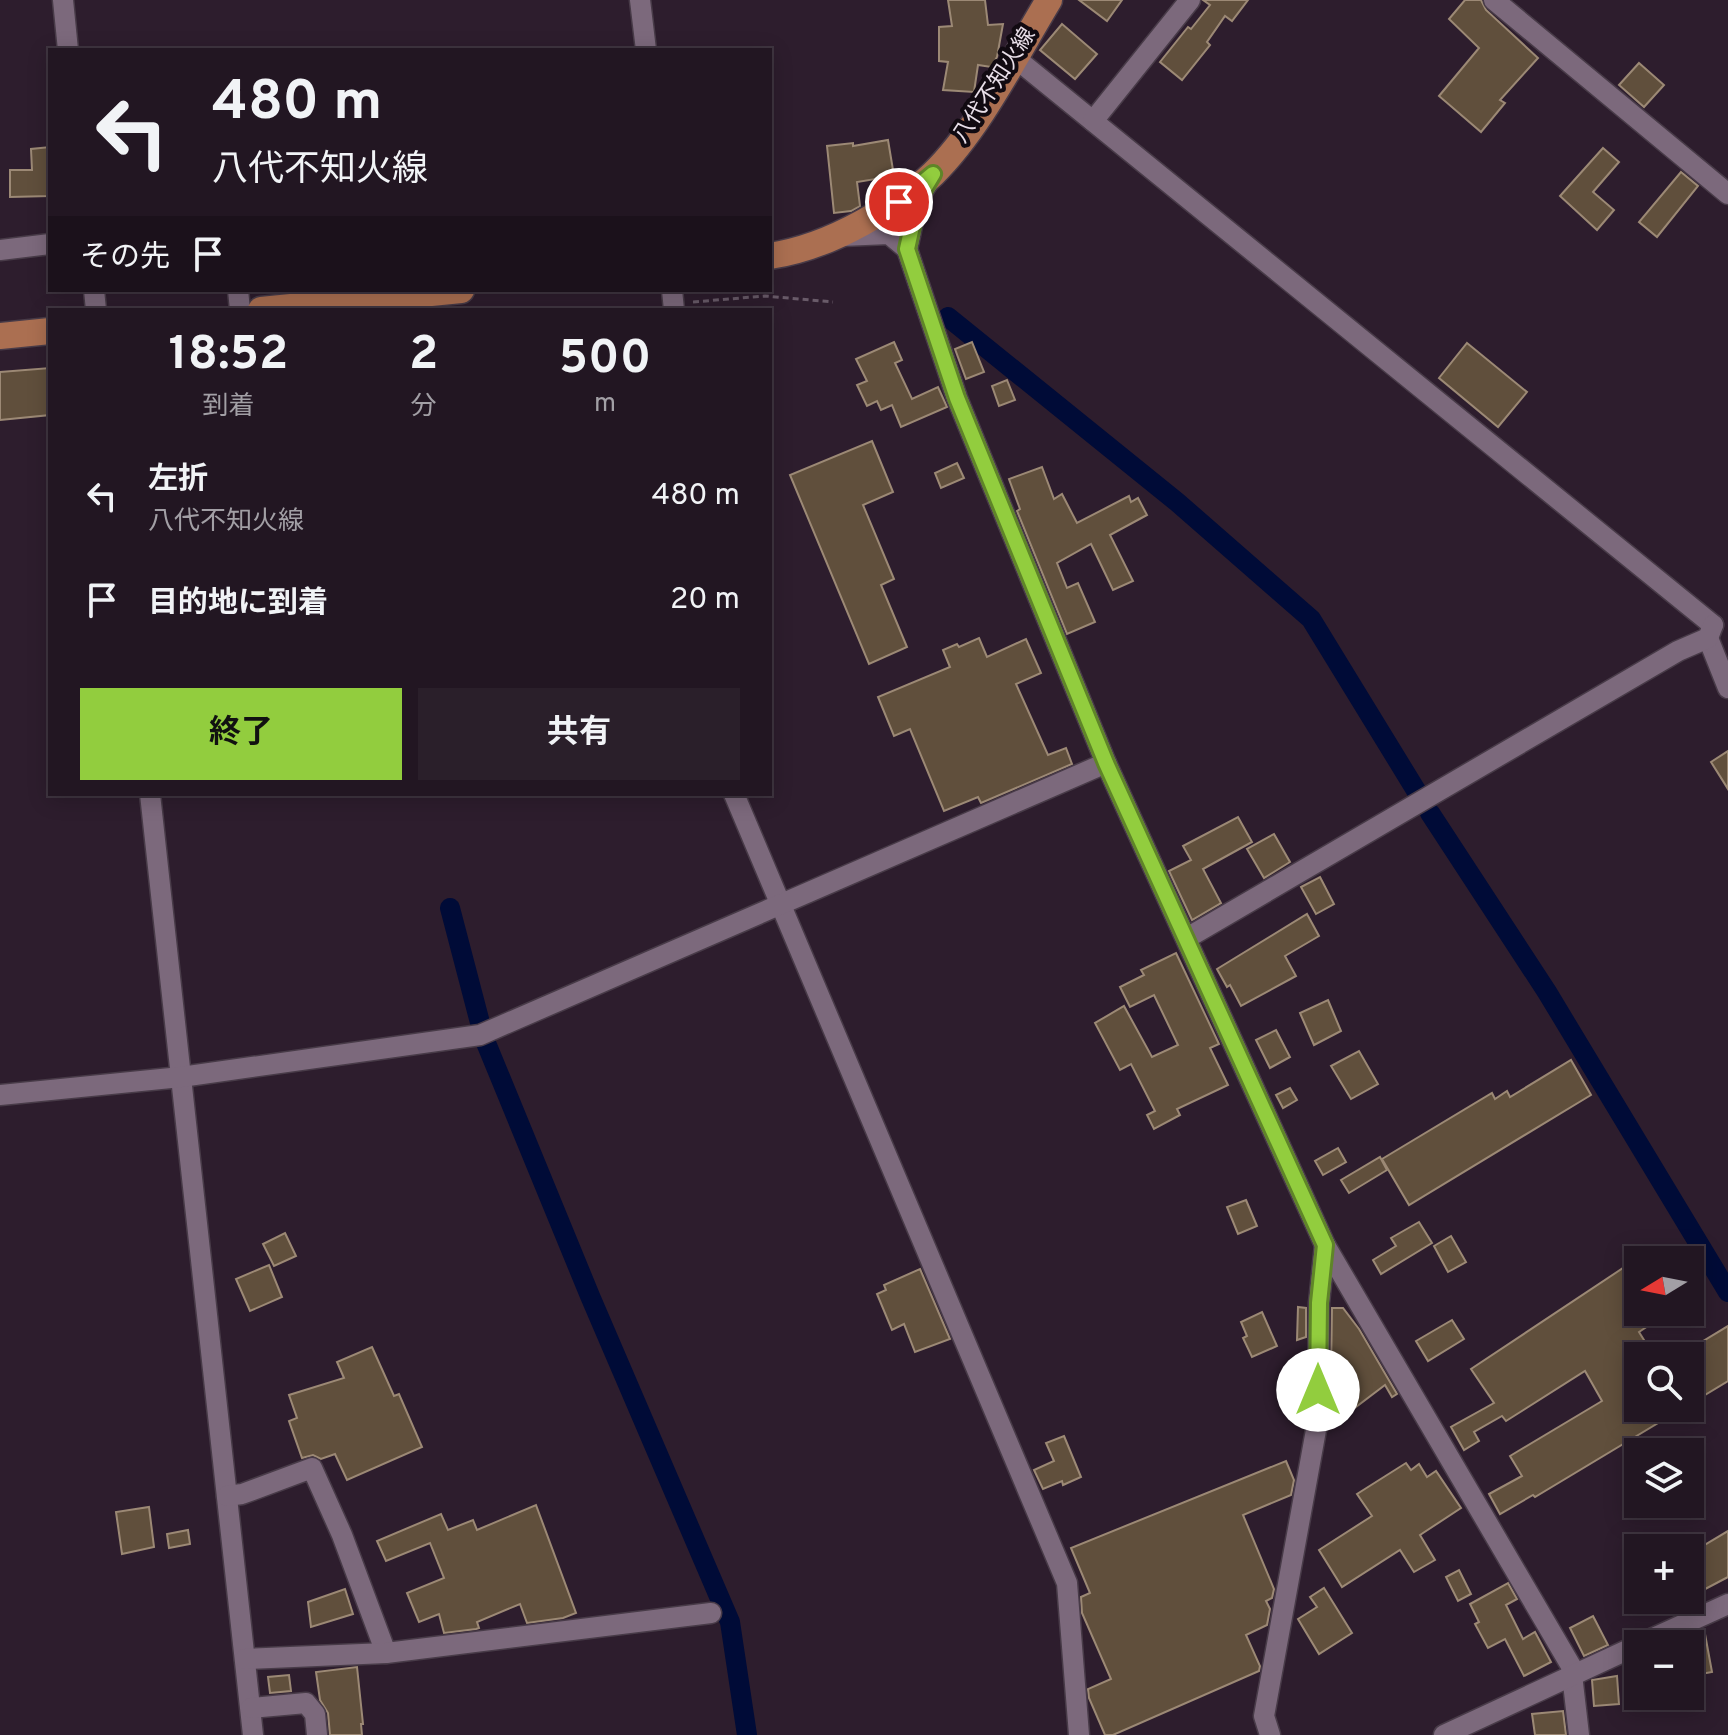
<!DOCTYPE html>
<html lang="ja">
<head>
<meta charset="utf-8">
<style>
	body { margin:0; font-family:Overpass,"Noto Sans JP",sans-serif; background:#2a1f2a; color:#f1f3f6; height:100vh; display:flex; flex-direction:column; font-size:30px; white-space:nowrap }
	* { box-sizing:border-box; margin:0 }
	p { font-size:26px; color:#a29fa5 }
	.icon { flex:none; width:44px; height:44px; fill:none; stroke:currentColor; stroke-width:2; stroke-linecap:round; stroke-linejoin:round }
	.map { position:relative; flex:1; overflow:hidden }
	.panel { position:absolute; left:48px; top:308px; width:724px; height:488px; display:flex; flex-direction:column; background:#221622; border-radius:0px; box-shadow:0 4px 20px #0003,0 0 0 2px #3f3540 }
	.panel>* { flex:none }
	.top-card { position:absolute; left:48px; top:48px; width:724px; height:244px; border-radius:0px; box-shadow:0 4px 20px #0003,0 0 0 2px #3f3540; background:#221622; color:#f1f3f6; overflow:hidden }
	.needle { width:52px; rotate:260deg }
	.fabs { position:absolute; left:1624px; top:1246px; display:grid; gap:16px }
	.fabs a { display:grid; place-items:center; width:80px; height:80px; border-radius:0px; background:#221622; box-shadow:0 4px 20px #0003,0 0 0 2px #3f3540; font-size:40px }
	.pin { position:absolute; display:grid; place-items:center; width:68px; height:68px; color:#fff; margin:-34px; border:4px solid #fff; border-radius:50%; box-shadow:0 2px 8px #0007 }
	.me { position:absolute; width:88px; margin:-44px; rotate:0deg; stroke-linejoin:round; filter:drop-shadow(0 0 6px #0008) }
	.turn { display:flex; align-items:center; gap:28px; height:168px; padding:0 32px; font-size:36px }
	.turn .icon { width:104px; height:104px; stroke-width:2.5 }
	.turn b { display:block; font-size:56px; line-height:68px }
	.then { display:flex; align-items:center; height:76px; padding:0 32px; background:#0003; gap:16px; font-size:30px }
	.eta { display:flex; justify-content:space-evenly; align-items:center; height:136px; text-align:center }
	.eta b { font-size:48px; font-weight:700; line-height:56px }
	.primary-button { display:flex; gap:16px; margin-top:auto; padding:16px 32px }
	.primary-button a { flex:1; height:92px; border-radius:0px; background:#92cd3e; color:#111; font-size:32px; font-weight:700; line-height:92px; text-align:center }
	.primary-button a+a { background:#2a1f2a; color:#f1f3f6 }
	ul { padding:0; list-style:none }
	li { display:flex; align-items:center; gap:24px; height:104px; padding:0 32px }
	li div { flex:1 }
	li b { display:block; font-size:30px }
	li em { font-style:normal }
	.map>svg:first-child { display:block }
</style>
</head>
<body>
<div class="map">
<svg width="1728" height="1735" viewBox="0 0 1728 1735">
	<rect width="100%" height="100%" fill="#2d1d2d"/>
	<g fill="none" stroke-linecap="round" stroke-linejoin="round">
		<g stroke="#000b37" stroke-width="20">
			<polyline points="948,317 1177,502 1311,619 1417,792"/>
			<polyline points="1430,813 1547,992 1728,1292"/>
			<polyline points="450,908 484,1038 590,1296 730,1622 747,1735"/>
		</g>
	</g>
	<g fill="#604f3c" stroke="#9c8975" stroke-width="2">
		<polygon points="948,0 985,0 988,25 1003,24 997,57 991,67 978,65 974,92 943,90 948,62 939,61 939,27 952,26"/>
		<polygon points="1079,0 1122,0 1107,21"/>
		<polygon points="1203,0 1248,0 1232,21 1225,16 1207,42 1210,45 1182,80 1160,62 1188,27 1191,29 1210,5"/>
		<polygon points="1465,0 1481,0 1486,10 1538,58 1500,100 1505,103 1481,132 1439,96 1479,48 1449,19"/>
		<polygon points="1062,24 1097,54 1075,79 1040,50"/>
		<polygon points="1639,63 1664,85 1644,107 1619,85"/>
		<polygon points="888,140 894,176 857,182 860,206 851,211 834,213 827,146 853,143 853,146"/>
		<polygon points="50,147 50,196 10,197 10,170 32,170 31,149"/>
		<polygon points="1603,148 1619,162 1593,192 1614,210 1597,230 1560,196"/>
		<polygon points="1681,172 1698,186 1657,237 1639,222"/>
		<polygon points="894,342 902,360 895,363 912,399 938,387 947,407 901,427 892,405 881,410 877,401 867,406 857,385 867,381 856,359"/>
		<polygon points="972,342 984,372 966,379 955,349"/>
		<polygon points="1467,343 1527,392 1498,427 1439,378"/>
		<polygon points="50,368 50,415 0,420 0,372"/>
		<polygon points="1007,380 1015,400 999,406 992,386"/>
		<polygon points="872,441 893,492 863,505 894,579 881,585 907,647 869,664 790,475"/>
		<polygon points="957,463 964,478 941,488 935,473"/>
		<polygon points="1042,467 1054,499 1062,494 1077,523 1129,496 1131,502 1138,498 1147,515 1110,535 1133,581 1113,590 1091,544 1057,563 1067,588 1078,583 1095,622 1067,634 1017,511 1020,509 1009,479"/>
		<polygon points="979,638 987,657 1026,639 1041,673 1016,684 1048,755 1066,748 1072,764 981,803 978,797 944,811 910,729 894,736 878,697 950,667 943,650 957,644 959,647"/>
		<polygon points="1728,751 1728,789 1711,762"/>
		<polygon points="1238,817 1252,842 1203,869 1221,903 1192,920 1169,871 1191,860 1183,846"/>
		<polygon points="1274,834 1290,862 1264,878 1247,849"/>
		<polygon points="1320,877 1334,904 1316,914 1301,887"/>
		<polygon points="1307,914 1319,936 1285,956 1296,976 1241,1006 1230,985 1227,987 1217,969"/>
		<polygon points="1176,953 1219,1044 1210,1048 1228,1085 1177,1109 1180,1115 1154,1129 1147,1115 1155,1111 1131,1064 1120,1070 1095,1023 1124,1006 1152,1057 1178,1045 1154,995 1130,1007 1120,987 1144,975 1141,970"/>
		<polygon points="1328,1000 1341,1031 1314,1045 1300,1013"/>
		<polygon points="1276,1030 1290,1057 1270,1068 1256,1040"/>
		<polygon points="1359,1051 1378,1084 1351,1099 1331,1066"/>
		<polygon points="1571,1060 1591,1095 1409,1205 1382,1159 1492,1093 1495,1099 1507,1091 1510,1097"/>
		<polygon points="1290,1088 1297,1100 1283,1108 1276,1095"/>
		<polygon points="1338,1148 1346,1162 1323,1175 1315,1161"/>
		<polygon points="1380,1157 1387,1170 1349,1193 1341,1180"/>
		<polygon points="1246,1200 1257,1226 1238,1234 1227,1207"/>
		<polygon points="1419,1222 1432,1243 1381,1274 1373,1260 1396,1246 1391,1238"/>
		<polygon points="285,1233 296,1256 274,1266 263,1244"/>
		<polygon points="1451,1236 1466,1262 1448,1272 1434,1246"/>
		<polygon points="1629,1264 1638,1277 1638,1312 1669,1312 1639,1332 1654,1356 1638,1356 1638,1408 1683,1408 1535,1497 1533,1495 1500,1514 1489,1494 1522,1476 1510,1456 1602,1401 1585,1371 1506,1421 1502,1416 1474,1432 1479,1441 1464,1450 1451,1427 1494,1403 1471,1369"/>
		<polygon points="269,1265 282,1297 250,1311 236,1279"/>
		<polygon points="920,1269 950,1339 915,1352 904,1324 892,1330 877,1294 886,1290 884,1285"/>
		<polygon points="1298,1307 1306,1308 1306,1337 1297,1340"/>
		<polygon points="1332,1308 1343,1308 1359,1329 1397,1394 1392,1397 1385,1385 1348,1413 1331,1390 1331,1383 1335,1380 1331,1374"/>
		<polygon points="1262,1312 1277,1346 1252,1357 1243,1338 1247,1336 1241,1322"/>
		<polygon points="1452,1320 1464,1339 1428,1361 1416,1341"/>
		<polygon points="1728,1326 1728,1381 1690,1404 1690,1349"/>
		<polygon points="372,1347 394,1396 399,1394 422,1447 347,1480 335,1454 321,1459 313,1455 302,1458 289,1421 297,1418 289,1395 344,1378 337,1362"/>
		<polygon points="1064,1436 1081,1477 1063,1485 1062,1481 1043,1489 1034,1470 1054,1461 1046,1443"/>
		<polygon points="1286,1461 1294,1480 1291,1495 1243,1515 1274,1589 1272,1598 1266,1601 1270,1609 1267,1625 1246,1635 1260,1666 1259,1671 1113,1735 1105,1735 1089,1698 1088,1689 1111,1679 1082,1613 1081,1597 1090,1593 1071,1548"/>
		<polygon points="1406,1463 1411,1470 1419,1464 1427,1477 1436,1471 1461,1508 1420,1535 1435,1560 1414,1572 1400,1550 1342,1587 1319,1550 1372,1516 1357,1494"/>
		<polygon points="536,1505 576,1613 563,1618 527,1623 520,1604 477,1622 479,1628 476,1629 444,1633 439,1614 419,1622 407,1593 444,1578 430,1543 386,1561 377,1541 441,1514 448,1530 473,1520 477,1530"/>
		<polygon points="149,1507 154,1547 122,1554 116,1512"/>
		<polygon points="188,1530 190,1544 169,1548 167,1534"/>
		<polygon points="1728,1531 1728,1577 1690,1597 1690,1550 1700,1545 1701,1547"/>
		<polygon points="1459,1570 1471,1594 1458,1601 1446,1577"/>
		<polygon points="1508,1583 1517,1599 1506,1605 1523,1639 1535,1632 1551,1662 1524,1676 1505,1639 1488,1648 1475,1624 1479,1622 1470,1604"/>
		<polygon points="1324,1588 1352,1633 1319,1654 1298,1619 1317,1607 1310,1597"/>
		<polygon points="345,1589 353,1614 311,1627 308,1602"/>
		<polygon points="1593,1616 1608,1645 1584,1656 1570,1628"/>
		<polygon points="1705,1634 1712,1672 1690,1676 1690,1637"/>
		<polygon points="357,1667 363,1724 361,1724 362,1735 330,1735 328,1713 320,1700 316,1672"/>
		<polygon points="289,1675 291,1691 270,1693 268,1677"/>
		<polygon points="1617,1676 1619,1704 1594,1706 1592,1680"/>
		<polygon points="1563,1711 1566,1735 1535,1735 1532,1714"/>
	</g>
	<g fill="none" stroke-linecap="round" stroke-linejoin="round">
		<defs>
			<g id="minor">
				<polyline points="63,0 68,50"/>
				<polyline points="640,0 646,50"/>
				<polyline points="1494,0 1728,194"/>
				<polyline points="1014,57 1713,625"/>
				<polyline points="1093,121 1190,0"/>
				<polyline points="929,181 918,199 907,249 957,398 1106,763 1325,1245 1571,1666 1579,1735"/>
				<polyline points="841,236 889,234 907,249"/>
				<polyline points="0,250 50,244"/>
				<polyline points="94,290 96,310"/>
				<polyline points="238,290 240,310"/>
				<polyline points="672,290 674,310"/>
				<polyline points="1708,638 1728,688"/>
				<polyline points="150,794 253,1735"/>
				<polyline points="734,794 1067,1583 1079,1735"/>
				<polyline points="1187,938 1678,651 1708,638 1713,625"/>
				<polyline points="0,1095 181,1077 480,1035 1106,763"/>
				<polyline points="227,1496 242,1494 312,1468 342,1535 386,1653"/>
				<polyline points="1640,1644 1728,1604"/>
				<polyline points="245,1659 386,1653 711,1613"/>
				<polyline points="251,1708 306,1703 315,1714 317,1735"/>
				<polyline points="1270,1735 1264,1716 1318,1419 1319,1303 1325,1245"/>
				<polyline points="1444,1735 1638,1645"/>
			</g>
			<g id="major">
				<path d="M770 256C803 251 833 239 862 223 887 209 912 194 933 174 979 129 1015 56 1049 0"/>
				<polyline points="261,310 461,290"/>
				<polyline points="0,336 50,331"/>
			</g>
		</defs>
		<use href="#minor" stroke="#483b48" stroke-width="23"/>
		<use href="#major" stroke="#483b48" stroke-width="29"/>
		<polyline stroke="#695b69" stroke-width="3" stroke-dasharray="6 4" stroke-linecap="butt" points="693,302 765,296 833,302"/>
		<use href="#minor" stroke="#7c697c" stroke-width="20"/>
		<use href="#major" stroke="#ab6f51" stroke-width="26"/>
	</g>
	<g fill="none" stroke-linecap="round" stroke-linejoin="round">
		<defs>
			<polyline id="route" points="899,202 933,174 918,199 907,249 957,398 1106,763 1325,1245 1319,1303 1318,1390"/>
		</defs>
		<use href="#route" stroke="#5f8528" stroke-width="20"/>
		<use href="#route" stroke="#92cd3e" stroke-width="14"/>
	</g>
	<g text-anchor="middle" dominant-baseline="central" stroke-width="8" stroke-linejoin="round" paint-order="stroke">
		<g font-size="22" fill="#e9dfe9" stroke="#110a11">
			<text transform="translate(995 86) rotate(-57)">八代不知火線</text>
		</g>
	</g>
</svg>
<div class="fabs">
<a><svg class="needle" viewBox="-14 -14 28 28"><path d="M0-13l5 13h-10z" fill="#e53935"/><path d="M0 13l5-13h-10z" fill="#a29fa5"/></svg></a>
<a><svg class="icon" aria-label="search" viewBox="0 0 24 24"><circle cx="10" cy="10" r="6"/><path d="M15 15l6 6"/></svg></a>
<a><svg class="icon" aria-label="layers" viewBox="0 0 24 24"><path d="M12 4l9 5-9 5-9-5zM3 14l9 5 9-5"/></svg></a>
<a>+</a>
<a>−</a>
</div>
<div class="pin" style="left:899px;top:202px;background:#d93025"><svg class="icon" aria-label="arrive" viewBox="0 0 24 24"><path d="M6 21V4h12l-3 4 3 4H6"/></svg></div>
<svg class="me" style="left:1318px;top:1390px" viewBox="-20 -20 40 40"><circle r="19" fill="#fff"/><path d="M0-13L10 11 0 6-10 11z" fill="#92cd3e"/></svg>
<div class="top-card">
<div class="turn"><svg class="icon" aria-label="left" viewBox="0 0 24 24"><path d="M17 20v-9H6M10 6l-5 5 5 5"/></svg><div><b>480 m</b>八代不知火線</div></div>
<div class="then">その先<svg class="icon" aria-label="arrive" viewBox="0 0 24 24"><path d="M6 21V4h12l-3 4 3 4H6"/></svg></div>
</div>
<section class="panel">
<div class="eta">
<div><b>18:52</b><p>到着</p></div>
<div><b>2</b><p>分</p></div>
<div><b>500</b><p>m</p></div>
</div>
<ul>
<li><svg class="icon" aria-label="left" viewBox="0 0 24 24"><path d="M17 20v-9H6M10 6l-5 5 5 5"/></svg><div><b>左折</b><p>八代不知火線</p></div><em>480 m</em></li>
<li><svg class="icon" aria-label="arrive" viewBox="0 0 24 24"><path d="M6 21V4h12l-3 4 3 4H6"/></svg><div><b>目的地に到着</b></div><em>20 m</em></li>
</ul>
<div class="primary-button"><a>終了</a><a>共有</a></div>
</section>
</div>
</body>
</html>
